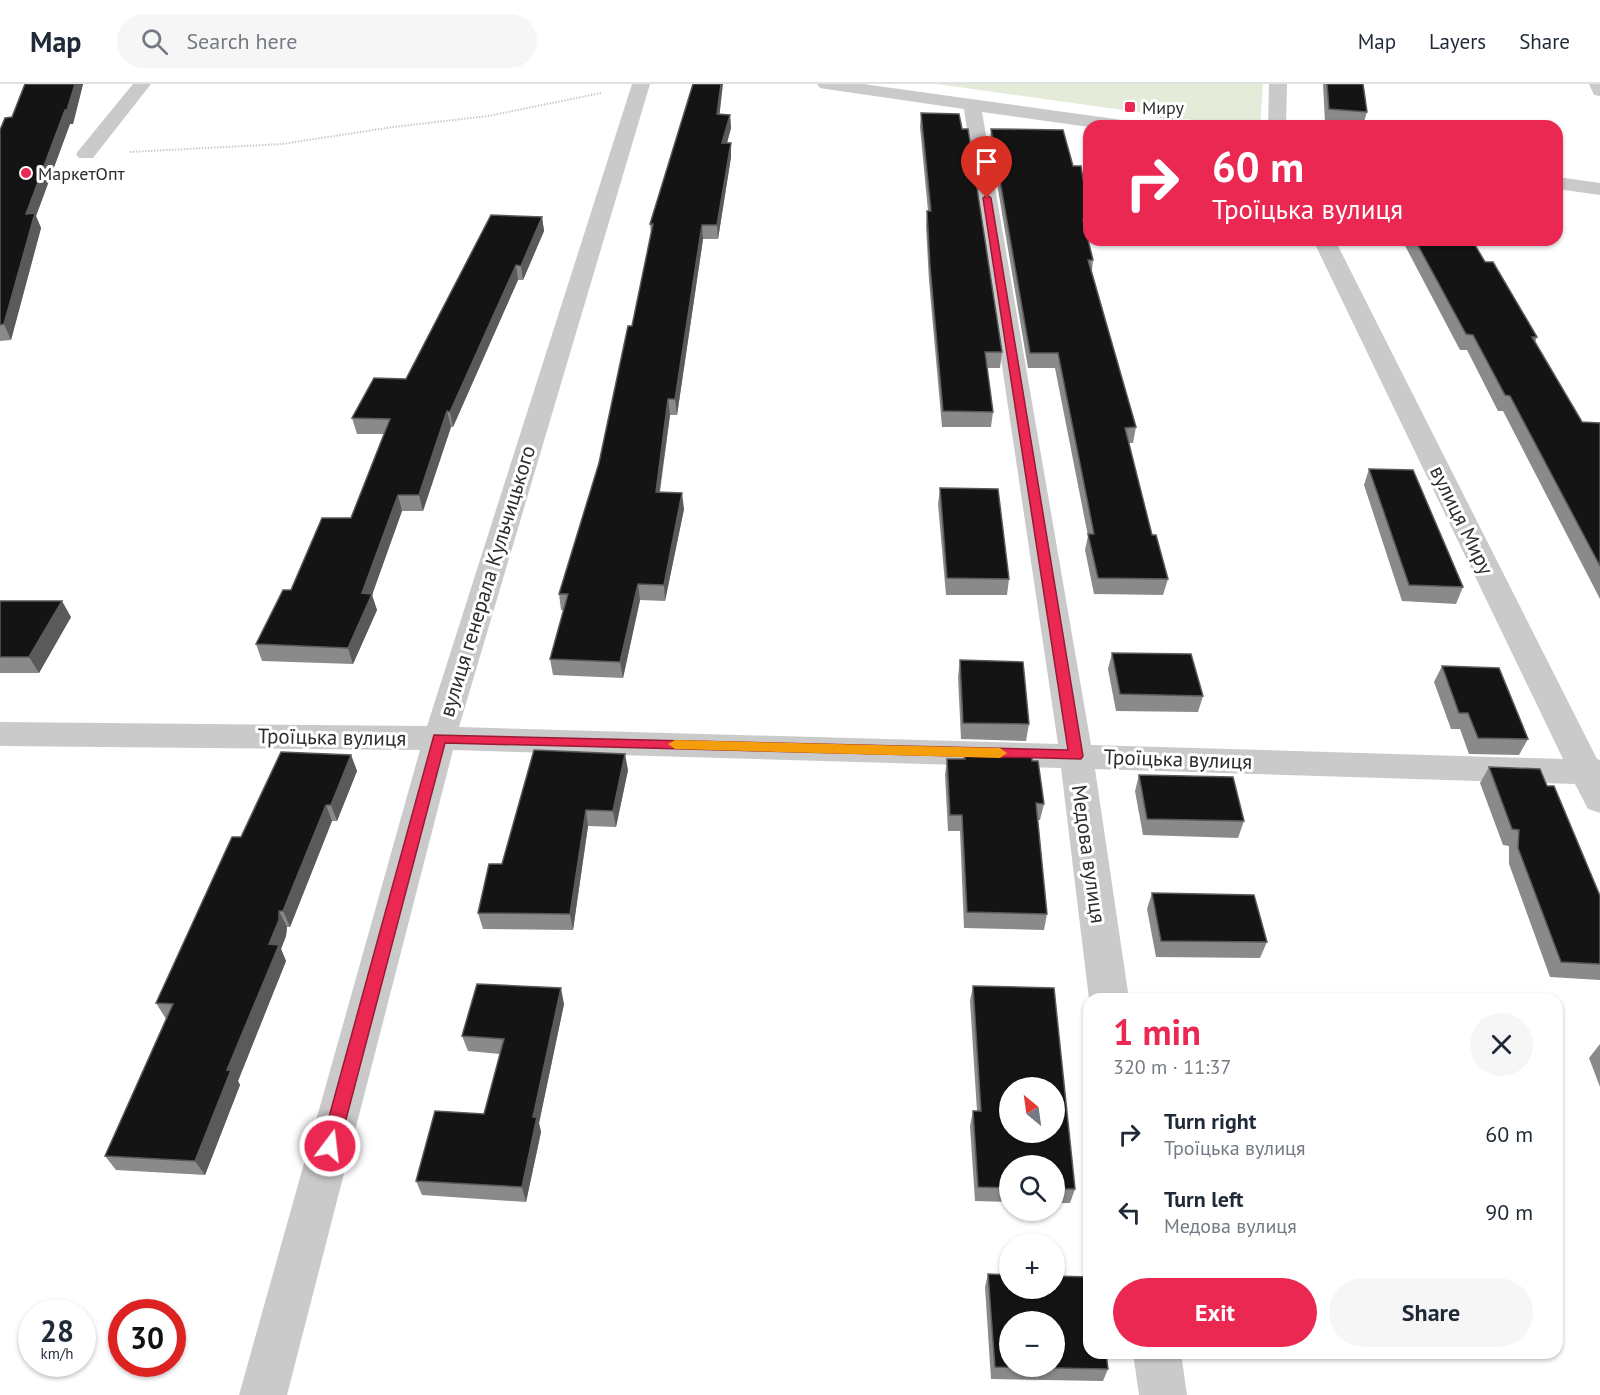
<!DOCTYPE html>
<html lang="en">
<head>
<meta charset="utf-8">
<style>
	body { margin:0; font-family:"PT Sans",sans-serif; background:#f6f6f7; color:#1f2937; height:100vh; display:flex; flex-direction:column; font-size:22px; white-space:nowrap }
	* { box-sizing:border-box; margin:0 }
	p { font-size:20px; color:#747a83 }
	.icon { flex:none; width:33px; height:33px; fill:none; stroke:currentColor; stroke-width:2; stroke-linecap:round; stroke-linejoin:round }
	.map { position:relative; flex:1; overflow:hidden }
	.side { position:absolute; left:1083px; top:909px; width:480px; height:366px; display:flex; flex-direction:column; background:#fff; border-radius:18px; box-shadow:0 2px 4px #0004 }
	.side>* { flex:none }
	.guide { position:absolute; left:1083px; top:36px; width:480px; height:126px; border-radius:18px; box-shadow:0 2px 4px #0004; background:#ea2852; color:#fff; overflow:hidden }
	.needle { width:39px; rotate:331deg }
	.controls { position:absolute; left:999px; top:993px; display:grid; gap:12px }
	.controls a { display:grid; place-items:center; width:66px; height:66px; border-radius:50%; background:#fff; box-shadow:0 2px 4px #0004; font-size:30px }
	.speed { position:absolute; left:18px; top:1215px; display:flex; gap:12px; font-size:30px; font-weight:700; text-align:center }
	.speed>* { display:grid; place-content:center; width:78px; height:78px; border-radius:50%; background:#fff; box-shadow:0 2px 4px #0004; line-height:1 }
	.speed small { font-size:15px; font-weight:400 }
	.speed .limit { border:9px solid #d22; background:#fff; color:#111 }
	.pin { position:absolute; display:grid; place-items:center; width:51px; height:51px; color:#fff; margin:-62px -26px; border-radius:50% 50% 50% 0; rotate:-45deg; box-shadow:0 0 6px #0007 }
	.pin .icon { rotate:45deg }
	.me { position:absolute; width:66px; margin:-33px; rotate:15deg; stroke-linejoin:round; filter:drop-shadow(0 0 4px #0008) }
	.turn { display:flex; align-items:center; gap:21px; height:126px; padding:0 30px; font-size:27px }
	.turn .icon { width:78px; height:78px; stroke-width:2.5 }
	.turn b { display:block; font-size:42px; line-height:51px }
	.round { display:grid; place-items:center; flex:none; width:63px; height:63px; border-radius:32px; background:#f6f6f7 }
	.head { display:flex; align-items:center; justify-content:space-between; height:102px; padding:0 30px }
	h1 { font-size:36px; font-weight:600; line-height:45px; color:#ea2852 }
	.primary-button { display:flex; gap:12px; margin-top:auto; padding:12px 30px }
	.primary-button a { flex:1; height:69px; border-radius:36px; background:#ea2852; color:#fff; font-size:24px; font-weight:600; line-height:69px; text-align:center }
	.primary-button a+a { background:#f6f6f7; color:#1f2937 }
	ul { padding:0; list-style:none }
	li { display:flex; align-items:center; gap:18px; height:78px; padding:0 30px }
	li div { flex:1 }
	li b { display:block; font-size:22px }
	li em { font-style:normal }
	header { display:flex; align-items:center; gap:36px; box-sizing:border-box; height:84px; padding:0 30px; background:#fff; border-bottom:2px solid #e0e1e3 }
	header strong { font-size:28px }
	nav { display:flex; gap:33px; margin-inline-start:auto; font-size:21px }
	.search { width:420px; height:54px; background:#f6f6f7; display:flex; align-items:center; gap:15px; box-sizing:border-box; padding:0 21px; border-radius:33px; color:#747a83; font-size:22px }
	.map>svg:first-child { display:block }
</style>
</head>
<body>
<header>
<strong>Map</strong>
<div class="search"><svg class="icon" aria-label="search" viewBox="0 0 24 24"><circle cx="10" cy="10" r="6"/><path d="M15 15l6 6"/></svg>Search here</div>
<nav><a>Map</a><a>Layers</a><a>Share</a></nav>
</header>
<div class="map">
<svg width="1600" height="1311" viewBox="0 0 1600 1311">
	<rect width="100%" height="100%" fill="#fff"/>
	<polygon fill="#e5ebd9" points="937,0 1263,0 1260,42 1236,42"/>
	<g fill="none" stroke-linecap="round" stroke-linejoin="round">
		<g stroke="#cacaca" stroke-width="2" stroke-dasharray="1.5 1.5" stroke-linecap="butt">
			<polyline points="1154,32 1218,42"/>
			<polyline points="130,68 282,60 393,43 488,32 601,9"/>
		</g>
		<g fill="#cacaca" fill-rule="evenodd">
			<polygon points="133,0 151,0 93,74 79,74 76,70 79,66"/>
			<polygon points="632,0 650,0 459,643 1058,660 964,25 826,5 820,4 817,0 863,0 1122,36 1129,38 1131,42 1089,43 982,28 1091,661 1563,675 1313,156 1335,156 1597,675 1600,676 1600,729 1588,725 1575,700 1095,685 1129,915 1089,915 1061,684 453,666 287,1311 239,1311 420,666 0,662 0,638 427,642"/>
			<polygon points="1269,0 1287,0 1286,42 1268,42"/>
			<polygon points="1589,0 1600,0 1600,12 1594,11"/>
			<polygon points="1557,93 1600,99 1600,111 1557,105"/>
			<polygon points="1133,1269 1181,1269 1187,1311 1139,1311"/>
		</g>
	</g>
	<g fill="#8a8a8a">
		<polygon points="25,0 83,0 73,40 70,40 36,132 41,144 11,256 0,257 0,46 12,33"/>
		<polygon points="1323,0 1363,0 1367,28 1363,41 1325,38"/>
		<polygon points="921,29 962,45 1002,268 1000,284 987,284 993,328 991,343 942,343 929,197 926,142 927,127 928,127 920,43"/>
		<polygon points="719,30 730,31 731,44 727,59 731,59 731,73 718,155 703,155 677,331 670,331 660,408 684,425 665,517 640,516 623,594 553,591 550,575 564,526 561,526 559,510 599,379 632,242 651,150 650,140"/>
		<polygon points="991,45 1089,136 1087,151 1093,176 1092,187 1136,343 1133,359 1129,359 1152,451 1168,495 1163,511 1094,510 1085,466 1088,452 1055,284 1028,284 990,58"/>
		<polygon points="542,133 544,147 523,196 518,196 453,343 451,343 423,427 402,427 372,511 377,526 353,580 262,577 256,560 291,506 351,434 384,350 357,350 352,334 406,295"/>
		<polygon points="1402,156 1472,156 1485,178 1537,253 1535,258 1582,338 1600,339 1600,515 1503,327 1498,327 1467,266 1460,266"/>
		<polygon points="1369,385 1463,503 1456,520 1402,517 1364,401"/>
		<polygon points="940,404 1009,495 1007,511 946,511 938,420"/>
		<polygon points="0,517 71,533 39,589 0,589"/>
		<polygon points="1112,569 1203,612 1198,628 1116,627 1108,585"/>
		<polygon points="960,576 1029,640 1026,657 961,655 958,593"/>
		<polygon points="1442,582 1528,655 1519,671 1469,670 1460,645 1451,645 1434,598"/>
		<polygon points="964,667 1032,677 1044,720 1040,736 1038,736 1047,830 1044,846 964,844 960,747 948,747 945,691 947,675 963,675"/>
		<polygon points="351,671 357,687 337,737 332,737 290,843 287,843 286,852 281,865 286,877 238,997 240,1001 205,1091 116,1086 105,1072 166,935 156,919 241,753"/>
		<polygon points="1489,683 1547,702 1600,812 1600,896 1550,893 1509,780 1509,762 1503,761 1480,699"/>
		<polygon points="628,686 616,743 588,742 573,846 483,845 478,829 502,780"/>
		<polygon points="1139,691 1244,737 1238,754 1143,751 1135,707"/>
		<polygon points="1152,809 1267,858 1260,874 1156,873 1147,825"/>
		<polygon points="973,902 1075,1105 1070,1119 1054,1119 1054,1082 1010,1082 1010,1118 975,1117 970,1042 973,1027 977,1027 970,917"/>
		<polygon points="564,920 539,1039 541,1048 526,1118 422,1111 416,1097 484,1030 500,970 468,967 462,952"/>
		<polygon points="1600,960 1600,1003 1589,974"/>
		<polygon points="988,1190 1108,1285 1103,1297 991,1295 985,1203"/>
	</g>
	<g fill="#5a5a5a">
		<polygon points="75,0 83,0 73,40 70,40 36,132 41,144 11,256 4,240 26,130"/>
		<polygon points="721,0 723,0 718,44 717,30"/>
		<polygon points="730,31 731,44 723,73 722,59"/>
		<polygon points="731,59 731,73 718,155 717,141"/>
		<polygon points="542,133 544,147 523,196 521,182"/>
		<polygon points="702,141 703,155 677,331 675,315"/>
		<polygon points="516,181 518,196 453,343 450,328"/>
		<polygon points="668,315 670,331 657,424 656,408"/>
		<polygon points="447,327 451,343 423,427 419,411"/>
		<polygon points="682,409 684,425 665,517 664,501"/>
		<polygon points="398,411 402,427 372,511 377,526 353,580 348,564 362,509"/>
		<polygon points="638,500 640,516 623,594 620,578"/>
		<polygon points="62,517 71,533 39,589 29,573"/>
		<polygon points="625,670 628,686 616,743 613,727"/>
		<polygon points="351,671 357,687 337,737 331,721"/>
		<polygon points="326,721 332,737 290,843 283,827"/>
		<polygon points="586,726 588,742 573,846 570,830"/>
		<polygon points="279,827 287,843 286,852 281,865 286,877 238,997 240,1001 205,1091 195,1077 227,986"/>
		<polygon points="561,904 564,920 539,1039 541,1048 526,1118 522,1103 533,1033"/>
	</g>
	<g fill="#141414" stroke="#5a5a5a" stroke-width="1.5" fill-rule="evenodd">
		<polygon points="25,0 75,0 67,26 65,26 26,130 35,129 4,240 0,241 0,46 5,34 12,33"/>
		<polygon points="693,0 721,0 717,30 730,31 722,59 731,59 717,141 702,141 675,315 668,315 656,408 682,409 664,501 638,500 620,578 550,575 568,510 559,510 599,379 628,242 632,242 653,140 650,140"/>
		<polygon points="1327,0 1363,0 1367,28 1329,25"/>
		<polygon points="921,29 959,30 962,45 968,45 1002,268 985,268 993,328 943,327 930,182 927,127 931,127"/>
		<polygon points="991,45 1063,46 1073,82 1081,82 1089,134 1089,136 1083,136 1093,176 1088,176 1136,343 1125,344 1152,451 1156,451 1168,495 1098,494 1088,450 1094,450 1058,269 1030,269"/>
		<polygon points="491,131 542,133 521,182 516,181 450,328 447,327 419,411 398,411 362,509 372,510 348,564 256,560 283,506 291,506 322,434 351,434 390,335 352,334 374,294 406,295"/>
		<polygon points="1415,156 1472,156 1485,178 1493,178 1537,253 1532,253 1582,338 1600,339 1600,482 1510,312 1505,311 1473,251 1466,250"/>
		<polygon points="1369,385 1413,386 1463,503 1409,501"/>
		<polygon points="940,404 998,405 1009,495 947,494"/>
		<polygon points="0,517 62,517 29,573 0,573"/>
		<polygon points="1112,569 1191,570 1203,612 1120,610"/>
		<polygon points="960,576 1023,578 1029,640 963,639"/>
		<polygon points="1442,582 1499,584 1528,655 1478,654 1468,629 1459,629"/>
		<polygon points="534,666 625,670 613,727 586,726 570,830 478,829 489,780 502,780"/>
		<polygon points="964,667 1032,669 1032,677 1038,677 1044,720 1036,719 1047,830 967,828 962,731 950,731 947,675 965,675"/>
		<polygon points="281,668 351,671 331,721 326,721 283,827 279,827 279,836 269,860 279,861 227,986 231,986 195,1077 105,1072 173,920 156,919 232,753 241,753"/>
		<polygon points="1489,683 1540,685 1547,702 1554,702 1600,812 1600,880 1561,878 1518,764 1519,746 1512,745"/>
		<polygon points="1139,691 1233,693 1244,737 1147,735"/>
		<polygon points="1152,809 1254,811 1267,858 1161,857"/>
		<polygon points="477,900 561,904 533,1033 537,1033 522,1103 416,1097 435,1027 484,1030 504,955 462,952"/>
		<path d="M973 902 1054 904 1075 1105H1054V1082H1010V1104L978 1103 973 1027H981ZM1010 1004H1054V1048H1010Z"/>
		<path d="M988 1190 1010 1191V1204H1054V1192L1089 1193V1269H1106L1108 1285 995 1283ZM1010 1238H1054V1282H1010Z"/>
	</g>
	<polygon fill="#ea2852" stroke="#981a35" stroke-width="1.5" points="987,111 991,114 1083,672 1081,675 445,659 339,1062 336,1068 330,1070 323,1068 321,1062 434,651 1068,666 983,114"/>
	<polygon fill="#f59e0b" points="675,656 1000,664 1007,669 1000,674 675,665 668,660"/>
	<g fill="#ea2852" stroke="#fff" stroke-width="2">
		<rect x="1124" y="17" width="12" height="12" rx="3"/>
		<circle cx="26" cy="89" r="6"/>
	</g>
	<g text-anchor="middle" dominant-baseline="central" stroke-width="6" stroke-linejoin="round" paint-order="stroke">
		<g font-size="18" fill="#2d2d2d" stroke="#fff" text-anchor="start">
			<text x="1142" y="23">Миру</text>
			<text x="38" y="89">МаркетОпт</text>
		</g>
		<g font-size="21" fill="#2d2d2d" stroke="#fff">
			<text transform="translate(1462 436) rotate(64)">вулиця Миру</text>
			<text transform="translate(487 497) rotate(-73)">вулиця генерала Кульчицького</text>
			<text transform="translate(332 653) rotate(1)">Троїцька вулиця</text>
			<text transform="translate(1178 675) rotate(2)">Троїцька вулиця</text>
			<text transform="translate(1089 770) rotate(82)">Медова вулиця</text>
		</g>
	</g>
</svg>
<div class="controls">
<a><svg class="needle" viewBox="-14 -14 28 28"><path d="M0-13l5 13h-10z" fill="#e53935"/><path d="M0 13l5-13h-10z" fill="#747a83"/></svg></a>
<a><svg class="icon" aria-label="search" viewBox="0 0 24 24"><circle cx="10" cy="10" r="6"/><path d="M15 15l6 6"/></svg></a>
<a>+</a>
<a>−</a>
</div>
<div class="speed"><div>28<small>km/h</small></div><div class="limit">30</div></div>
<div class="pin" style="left:987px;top:114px;background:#d93025"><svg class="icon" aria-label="arrive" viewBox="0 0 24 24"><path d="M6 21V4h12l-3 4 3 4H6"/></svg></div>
<svg class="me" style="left:330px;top:1062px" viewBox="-20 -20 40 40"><circle r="17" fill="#ea2852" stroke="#fff" stroke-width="3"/><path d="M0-11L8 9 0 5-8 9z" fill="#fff"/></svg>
<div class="guide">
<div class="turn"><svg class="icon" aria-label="right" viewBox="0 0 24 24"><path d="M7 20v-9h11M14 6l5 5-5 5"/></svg><div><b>60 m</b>Троїцька вулиця</div></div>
</div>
<section class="side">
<div class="head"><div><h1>1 min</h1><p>320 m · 11:37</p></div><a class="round"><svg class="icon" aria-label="close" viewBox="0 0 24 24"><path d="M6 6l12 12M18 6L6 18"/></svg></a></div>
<ul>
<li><svg class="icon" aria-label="right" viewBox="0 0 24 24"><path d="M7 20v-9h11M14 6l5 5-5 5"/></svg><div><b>Turn right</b><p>Троїцька вулиця</p></div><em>60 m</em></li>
<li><svg class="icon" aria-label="left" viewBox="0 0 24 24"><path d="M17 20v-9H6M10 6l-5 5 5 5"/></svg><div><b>Turn left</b><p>Медова вулиця</p></div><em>90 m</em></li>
</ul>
<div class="primary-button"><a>Exit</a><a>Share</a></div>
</section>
</div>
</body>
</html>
